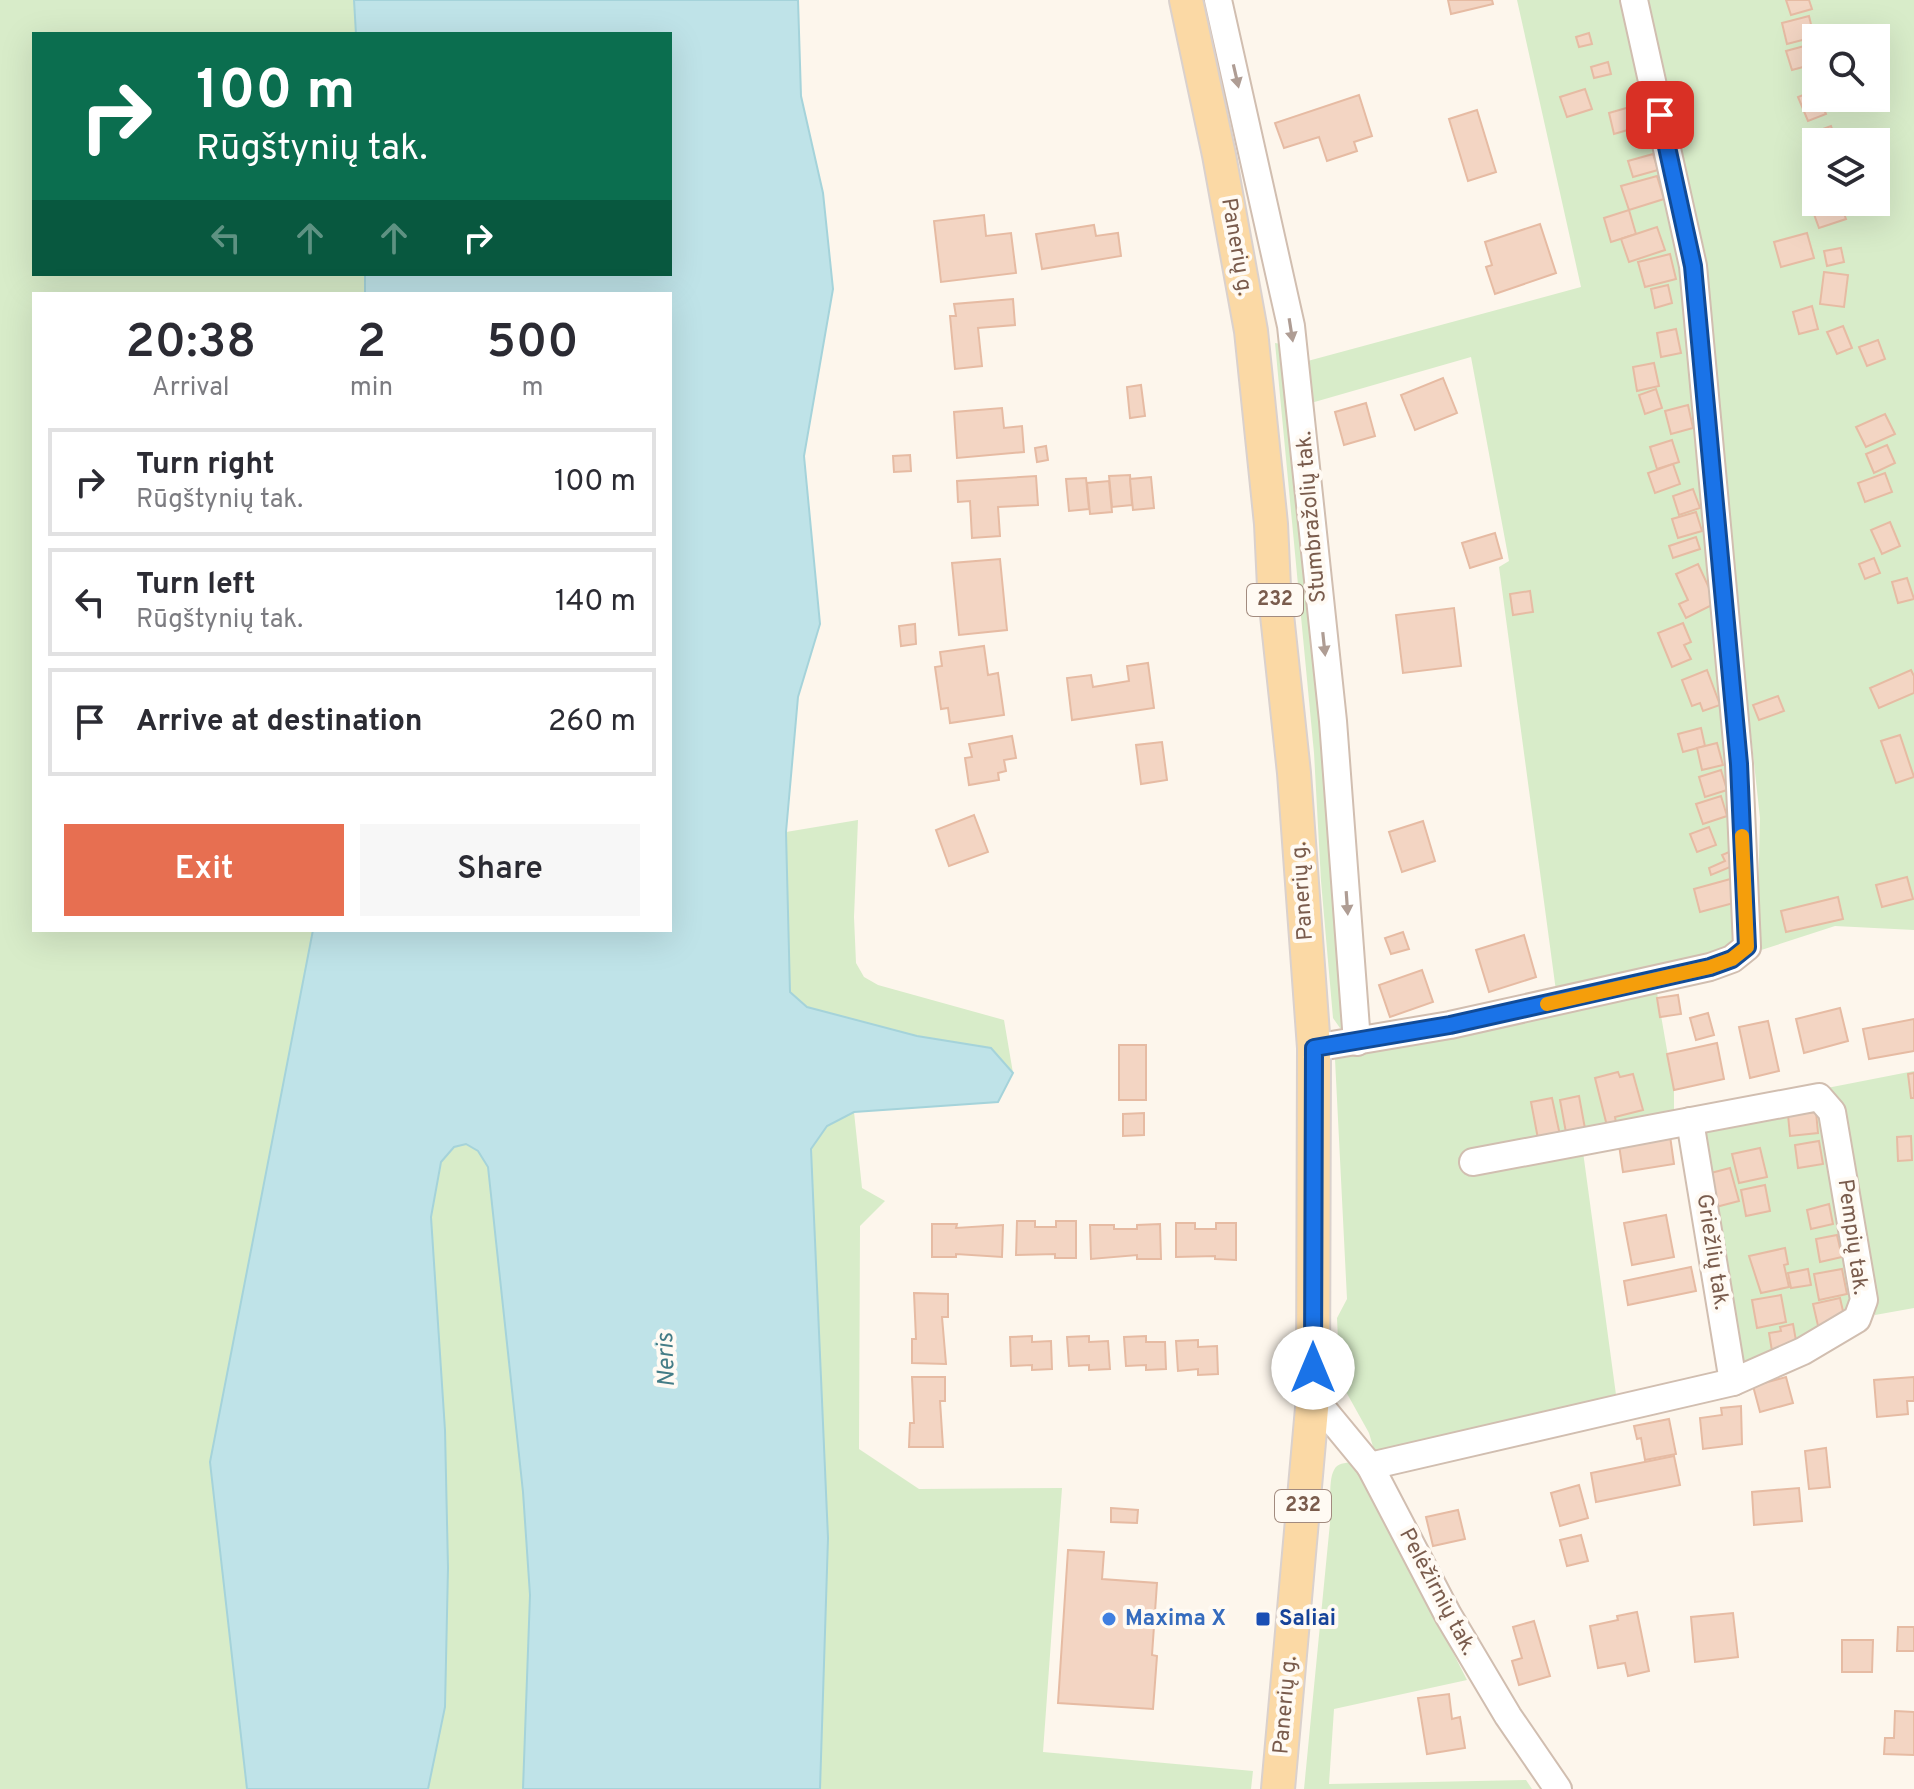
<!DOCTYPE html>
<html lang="en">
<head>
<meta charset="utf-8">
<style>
	body { margin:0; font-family:Overpass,sans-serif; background:#f7f7f7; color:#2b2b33; height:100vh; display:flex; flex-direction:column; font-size:30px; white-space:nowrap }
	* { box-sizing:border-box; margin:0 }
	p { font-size:26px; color:#7c7c81 }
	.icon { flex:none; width:44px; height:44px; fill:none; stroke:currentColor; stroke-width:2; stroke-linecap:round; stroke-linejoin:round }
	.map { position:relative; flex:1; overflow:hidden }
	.details { position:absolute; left:32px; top:292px; width:640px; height:640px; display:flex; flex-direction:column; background:#fff; border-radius:0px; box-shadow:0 8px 32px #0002 }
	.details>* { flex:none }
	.banner { position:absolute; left:32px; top:32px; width:640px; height:244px; border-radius:0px; box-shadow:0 8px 32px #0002; background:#0b6e4f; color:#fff; overflow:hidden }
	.fabs { position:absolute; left:1802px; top:24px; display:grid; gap:16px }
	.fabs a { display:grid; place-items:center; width:88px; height:88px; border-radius:0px; background:#fff; box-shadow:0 8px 32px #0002; font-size:40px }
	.pin { position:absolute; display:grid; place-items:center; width:68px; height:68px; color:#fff; margin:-34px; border-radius:16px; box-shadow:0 4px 12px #0006 }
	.me { position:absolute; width:88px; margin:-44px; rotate:0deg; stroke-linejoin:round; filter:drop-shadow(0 0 6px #0008) }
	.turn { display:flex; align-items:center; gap:28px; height:168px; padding:0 32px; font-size:36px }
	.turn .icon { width:104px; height:104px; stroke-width:2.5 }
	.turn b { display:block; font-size:56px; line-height:68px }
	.lanes { display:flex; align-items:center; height:76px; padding:0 32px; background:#0003; justify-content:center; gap:40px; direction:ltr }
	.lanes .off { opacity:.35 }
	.eta { display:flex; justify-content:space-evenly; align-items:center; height:136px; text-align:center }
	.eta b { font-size:48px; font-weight:600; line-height:56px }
	.cta { display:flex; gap:16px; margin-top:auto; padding:16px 32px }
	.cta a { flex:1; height:92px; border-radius:0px; background:#e76f51; color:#fff; font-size:32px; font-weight:600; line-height:92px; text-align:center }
	.cta a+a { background:#f7f7f7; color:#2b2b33 }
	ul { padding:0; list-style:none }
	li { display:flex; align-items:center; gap:24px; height:108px; margin:0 16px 12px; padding:0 16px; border:4px solid #e1e1e2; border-radius:0px }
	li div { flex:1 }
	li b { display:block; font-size:30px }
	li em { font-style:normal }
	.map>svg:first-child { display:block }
</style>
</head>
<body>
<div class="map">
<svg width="1914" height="1789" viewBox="0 0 1914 1789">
	<rect width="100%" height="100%" fill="#fdf6ec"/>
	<g fill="#d8ecc9" fill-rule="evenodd">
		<polygon points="0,0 354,0 356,34 34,34 34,274 365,274 365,294 34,294 34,930 313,930 210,1462 247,1789 0,1789"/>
		<polygon points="1517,0 1626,0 1690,291 1730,744 1736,948 1556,991 1499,567 1509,561 1471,357 1311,403 1304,362 1581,287"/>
		<path d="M1644 0H1914V930L1835 926 1752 953 1757 945 1760 818 1711 368ZM1816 38H1876V98H1816ZM1816 142H1876V202H1816Z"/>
		<polygon points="1275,343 1281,344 1311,587 1346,1028 1340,1028 1333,1018 1321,881 1314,753"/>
		<polygon points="858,820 854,917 856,963 864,977 878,985 1004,1020 1013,1073 990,1048 917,1036 806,1007 790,992 786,832"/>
		<polygon points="1656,987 1674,1090 1674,1116 1581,1137 1617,1402 1376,1457 1369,1433 1340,1381 1337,1318 1347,1299 1335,1059 1342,1053"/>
		<polygon points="1914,1071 1914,1308 1875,1315 1838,1103 1827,1088"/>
		<polygon points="1817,1102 1826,1112 1855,1309 1744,1371 1697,1134 1705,1127"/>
		<polygon points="854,1112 862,1188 885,1201 860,1226 859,1449 919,1489 1062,1488 1043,1752 1253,1771 1251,1789 820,1789 828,1538 811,1149 827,1126"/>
		<polygon points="466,1144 478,1151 488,1167 523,1492 530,1595 523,1789 428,1789 445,1707 448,1568 445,1430 431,1217 441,1162 454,1147"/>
		<path d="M1352 1462 1360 1470 1467 1680 1334 1709 1329 1784 1526 1780 1532 1789H1304L1330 1523C1331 1510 1328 1480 1334 1470 1337 1463 1345 1463 1352 1462Z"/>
	</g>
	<polygon fill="#bfe3e8" stroke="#a5d3da" stroke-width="2" points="354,0 798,0 801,96 823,193 833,289 804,456 820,624 798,697 786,832 790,992 807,1007 917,1036 991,1048 1013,1073 998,1102 854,1112 827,1126 811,1149 828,1538 820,1789 523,1789 530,1595 523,1492 488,1167 478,1151 466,1144 454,1147 441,1162 431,1217 445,1430 448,1568 445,1707 428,1789 247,1789 210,1462 313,930 670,930 670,294 365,294 365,274 670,274 670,34 356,34"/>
	<g fill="#f3d5c3" stroke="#e6bba3" stroke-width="2">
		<polygon points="1448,0 1492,0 1493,4 1451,14"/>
		<polygon points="1786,0 1809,0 1812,9 1791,15"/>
		<polygon points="1809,16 1814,37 1787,44 1782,23"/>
		<polygon points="1589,33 1592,44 1579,47 1576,37"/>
		<polygon points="1808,45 1814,64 1792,70 1786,51"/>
		<polygon points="1608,62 1611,74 1594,78 1591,67"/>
		<polygon points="1585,89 1592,109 1567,117 1560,97"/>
		<polygon points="1816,90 1816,98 1819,98 1826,114 1808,121 1798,97"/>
		<polygon points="1359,95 1372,136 1354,142 1357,151 1327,161 1319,137 1284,148 1275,123"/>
		<polygon points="1640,104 1645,125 1614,134 1609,113"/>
		<polygon points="1477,110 1496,172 1468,181 1449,119"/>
		<polygon points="1831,126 1835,137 1816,142 1814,160 1806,135"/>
		<polygon points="1653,154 1658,170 1633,177 1628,161"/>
		<polygon points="1657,176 1664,199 1629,210 1621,186"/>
		<polygon points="1824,202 1840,202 1846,219 1819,228 1811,206"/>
		<polygon points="1629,210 1636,234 1611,242 1604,218"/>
		<polygon points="984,215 986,236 1011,233 1016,273 941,282 934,221"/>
		<polygon points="1540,224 1556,273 1495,294 1486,267 1492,265 1485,242"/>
		<polygon points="1094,225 1096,236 1118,233 1121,256 1042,269 1036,234"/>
		<polygon points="1657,227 1665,250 1629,262 1621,239"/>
		<polygon points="1807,233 1814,258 1781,267 1774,242"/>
		<polygon points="1841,248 1844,262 1827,266 1824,251"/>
		<polygon points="1670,254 1676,279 1645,287 1638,262"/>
		<polygon points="1824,272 1848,275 1844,307 1820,304"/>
		<polygon points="1668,285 1672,303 1655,308 1651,289"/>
		<polygon points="1013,299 1015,325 978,328 982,366 955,369 950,316 956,316 954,304"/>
		<polygon points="1812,306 1818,329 1799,334 1793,312"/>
		<polygon points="1843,326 1852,348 1837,354 1827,332"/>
		<polygon points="1676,329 1681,353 1661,357 1657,333"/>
		<polygon points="1878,340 1885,359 1867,366 1859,347"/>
		<polygon points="1654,363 1659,386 1637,391 1633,367"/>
		<polygon points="1443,378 1457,413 1415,430 1401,395"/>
		<polygon points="1141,385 1145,416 1130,418 1127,387"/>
		<polygon points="1656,389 1662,408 1645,414 1639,395"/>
		<polygon points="1366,403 1375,436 1344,445 1335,412"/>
		<polygon points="1688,405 1693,428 1671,434 1665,411"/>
		<polygon points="1002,408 1004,428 1022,426 1024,452 957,458 954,412"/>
		<polygon points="1885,414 1895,434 1866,447 1856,427"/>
		<polygon points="1672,440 1679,462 1657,469 1650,447"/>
		<polygon points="1887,445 1895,463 1874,473 1866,454"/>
		<polygon points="1046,446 1048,460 1037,462 1035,448"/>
		<polygon points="910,455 911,471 894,472 893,456"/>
		<polygon points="1673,464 1680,484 1655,493 1648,473"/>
		<polygon points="1885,473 1892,492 1865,502 1858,483"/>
		<polygon points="1130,475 1132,505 1112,507 1109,476"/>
		<polygon points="1036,476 1038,505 998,507 1000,536 972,538 970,501 958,502 957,481"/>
		<polygon points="1151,477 1154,508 1133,510 1130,479"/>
		<polygon points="1086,478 1089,509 1069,511 1066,479"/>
		<polygon points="1109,481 1112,512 1090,514 1087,483"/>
		<polygon points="1693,489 1700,508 1679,515 1673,496"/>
		<polygon points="1696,512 1702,531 1678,538 1672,519"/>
		<polygon points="1890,522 1900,546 1882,554 1871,530"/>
		<polygon points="1495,533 1502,558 1470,568 1462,543"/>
		<polygon points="1696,537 1700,549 1673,558 1669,546"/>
		<polygon points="1874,558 1880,573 1865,579 1859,564"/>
		<polygon points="1000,559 1007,630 959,635 952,563"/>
		<polygon points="1698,564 1716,603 1686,618 1679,604 1688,600 1676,574"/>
		<polygon points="1907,578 1914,599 1898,603 1892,582"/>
		<polygon points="1530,591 1533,612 1513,615 1510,594"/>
		<polygon points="1454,608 1461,666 1403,673 1396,615"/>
		<polygon points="1683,623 1691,642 1684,645 1691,659 1672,667 1658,633"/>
		<polygon points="915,624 916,644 901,646 899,626"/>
		<polygon points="984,646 988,675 998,673 1004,715 950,723 948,708 941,709 935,667 942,666 940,652"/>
		<polygon points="1148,663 1154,708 1072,720 1067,678 1091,675 1093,687 1129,681 1127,666"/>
		<polygon points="1707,670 1720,705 1703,711 1700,703 1692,706 1682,680"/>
		<polygon points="1911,670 1914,676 1914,693 1879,708 1870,688"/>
		<polygon points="1778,696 1784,711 1759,720 1753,705"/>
		<polygon points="1701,728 1705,746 1683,752 1678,734"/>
		<polygon points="1900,735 1914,777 1896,783 1881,741"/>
		<polygon points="1012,736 1016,758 1004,760 1006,771 998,773 999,780 969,785 965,758 972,757 969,744"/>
		<polygon points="1162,742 1167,780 1141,784 1136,745"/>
		<polygon points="1717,743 1723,765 1702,770 1697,748"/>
		<polygon points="1721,770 1727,790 1705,797 1699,777"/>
		<polygon points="1721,796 1727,816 1703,824 1696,804"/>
		<polygon points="974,815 988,852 949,866 936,830"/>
		<polygon points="1423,821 1435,861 1402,872 1389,832"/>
		<polygon points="1709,827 1716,845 1697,852 1690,834"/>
		<polygon points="1729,852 1735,865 1711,875 1709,868 1725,861 1722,855"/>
		<polygon points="1907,877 1913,899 1882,907 1876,885"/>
		<polygon points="1734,878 1741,901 1700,912 1694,889"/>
		<polygon points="1838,897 1843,919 1786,932 1781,911"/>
		<polygon points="1403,932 1409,949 1391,954 1385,938"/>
		<polygon points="1524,935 1536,977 1489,992 1476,950"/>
		<polygon points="1422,970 1433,1002 1390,1017 1379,985"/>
		<polygon points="1678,995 1681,1014 1660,1017 1657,998"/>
		<polygon points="1840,1008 1848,1041 1804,1053 1796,1019"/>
		<polygon points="1708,1013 1714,1035 1696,1040 1690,1018"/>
		<polygon points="1914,1019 1914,1051 1869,1059 1863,1029"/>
		<polygon points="1768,1021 1779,1071 1750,1078 1739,1027"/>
		<polygon points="1717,1043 1724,1079 1674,1090 1667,1054"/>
		<rect x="1119" y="1045" width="27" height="55"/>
		<polygon points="1618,1072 1620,1077 1633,1074 1643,1110 1615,1117 1617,1128 1608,1130 1595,1078"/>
		<polygon points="1914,1073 1914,1098 1911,1098 1908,1074"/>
		<polygon points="1579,1096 1586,1134 1567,1138 1560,1100"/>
		<polygon points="1552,1098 1561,1140 1539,1144 1531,1102"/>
		<polygon points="1816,1112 1818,1133 1790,1136 1788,1115"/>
		<polygon points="1144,1113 1144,1135 1123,1136 1123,1114"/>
		<polygon points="1670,1136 1674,1164 1623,1172 1619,1145"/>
		<polygon points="1911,1136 1912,1160 1898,1161 1897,1137"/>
		<polygon points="1819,1141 1823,1164 1798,1168 1795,1145"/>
		<polygon points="1760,1148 1767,1177 1739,1183 1732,1154"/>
		<polygon points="1730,1168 1739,1201 1716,1207 1707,1174"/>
		<polygon points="1765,1185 1770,1211 1746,1216 1741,1190"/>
		<polygon points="1829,1204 1833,1224 1811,1229 1807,1210"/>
		<polygon points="1666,1215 1674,1257 1632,1265 1624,1223"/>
		<polygon points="1017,1221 1035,1221 1035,1227 1056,1227 1056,1221 1076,1221 1076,1258 1055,1258 1055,1254 1016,1255"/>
		<polygon points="1176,1223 1195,1223 1195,1229 1216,1229 1216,1223 1236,1223 1236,1260 1215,1259 1215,1256 1176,1257"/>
		<polygon points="932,1224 957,1224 956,1228 1003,1225 1002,1257 956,1254 956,1257 932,1257"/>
		<polygon points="1160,1224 1161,1259 1137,1259 1137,1255 1091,1259 1090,1225 1114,1225 1114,1229 1137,1229 1137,1225"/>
		<polygon points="1837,1235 1842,1257 1820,1262 1816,1239"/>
		<polygon points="1785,1248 1788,1264 1784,1265 1789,1287 1761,1293 1749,1256"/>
		<polygon points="1691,1267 1696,1291 1628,1305 1624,1281"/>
		<polygon points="1808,1269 1811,1285 1791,1288 1788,1273"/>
		<polygon points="1842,1269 1847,1294 1819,1300 1814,1274"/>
		<polygon points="914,1293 948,1294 948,1317 942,1317 946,1364 912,1363 912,1339 916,1339"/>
		<polygon points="1781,1295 1786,1322 1757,1328 1752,1300"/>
		<polygon points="1840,1298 1845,1320 1819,1330 1813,1304"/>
		<polygon points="1793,1324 1797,1346 1772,1351 1769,1333 1781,1331 1780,1327"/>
		<polygon points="1032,1336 1032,1342 1051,1341 1052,1369 1032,1370 1032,1365 1011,1366 1010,1337"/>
		<polygon points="1089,1336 1089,1342 1108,1341 1110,1369 1089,1370 1089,1365 1069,1366 1067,1337"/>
		<polygon points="1146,1336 1146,1342 1165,1342 1166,1369 1146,1370 1146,1365 1126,1366 1124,1337"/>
		<polygon points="1198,1340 1198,1347 1217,1346 1218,1374 1198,1375 1198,1369 1178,1371 1176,1341"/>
		<polygon points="912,1377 945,1377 945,1401 940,1401 943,1447 909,1447 910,1423 914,1423"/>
		<polygon points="1786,1377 1793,1403 1760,1412 1753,1386"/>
		<polygon points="1914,1377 1914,1401 1907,1401 1908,1414 1877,1417 1874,1380"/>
		<polygon points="1741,1406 1742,1444 1703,1449 1700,1418 1722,1415 1721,1408"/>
		<polygon points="1669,1419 1676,1454 1645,1460 1641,1438 1637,1439 1634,1426"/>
		<polygon points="1826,1448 1830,1487 1809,1489 1805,1451"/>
		<polygon points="1674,1456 1680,1485 1596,1502 1591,1473"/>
		<polygon points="1579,1485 1588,1518 1560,1526 1551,1493"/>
		<polygon points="1799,1488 1802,1521 1754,1525 1752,1492"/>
		<polygon points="1111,1508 1138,1510 1137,1523 1111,1522"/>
		<polygon points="1458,1510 1465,1539 1433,1546 1426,1517"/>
		<polygon points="1581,1535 1588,1561 1567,1566 1560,1540"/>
		<polygon points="1068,1550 1104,1552 1102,1579 1157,1583 1152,1655 1157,1656 1153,1709 1058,1703"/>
		<polygon points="1637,1612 1649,1671 1628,1676 1625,1663 1598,1668 1590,1626 1618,1620 1617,1616"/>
		<polygon points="1733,1613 1738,1657 1695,1662 1691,1617"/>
		<polygon points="1534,1621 1550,1676 1519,1685 1512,1661 1522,1658 1513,1627"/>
		<polygon points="1898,1627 1914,1627 1914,1651 1897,1651"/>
		<polygon points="1842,1640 1873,1640 1872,1672 1842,1672"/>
		<polygon points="1449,1694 1452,1719 1460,1717 1465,1748 1427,1754 1418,1698"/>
		<polygon points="1895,1711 1914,1712 1914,1755 1884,1754 1885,1738 1894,1738"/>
	</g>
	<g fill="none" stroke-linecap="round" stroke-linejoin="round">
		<defs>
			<g id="minor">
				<polyline points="1218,0 1291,326 1333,721 1357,1042"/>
				<polyline points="1314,1048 1450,1025 1710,967 1732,959 1747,947 1739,764 1693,266 1634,0"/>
				<polyline points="1690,1121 1733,1382"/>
				<polyline points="1313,1397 1370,1466 1448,1615 1508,1716 1558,1789"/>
				<polyline points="1370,1466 1733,1382 1803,1351 1857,1319 1864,1300 1832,1112 1819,1097 1473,1162"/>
			</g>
			<polyline id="major" points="1186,0 1219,155 1251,331 1271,524 1274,587 1294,773 1314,1048 1313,1397 1278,1789"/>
		</defs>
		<use href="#minor" stroke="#d1beb0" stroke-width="30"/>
		<use href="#major" stroke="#dad1cd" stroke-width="36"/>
		<use href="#minor" stroke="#fff" stroke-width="26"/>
		<use href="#major" stroke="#fbd9a5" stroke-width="32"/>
	</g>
	<defs><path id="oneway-solid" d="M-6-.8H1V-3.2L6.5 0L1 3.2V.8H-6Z" transform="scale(2)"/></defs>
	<g fill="#af9d94">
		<use href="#oneway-solid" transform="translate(1236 76) rotate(77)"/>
		<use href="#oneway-solid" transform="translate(1291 330) rotate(81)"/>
		<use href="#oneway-solid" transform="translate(1324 644) rotate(84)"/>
		<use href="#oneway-solid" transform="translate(1347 903) rotate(86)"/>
	</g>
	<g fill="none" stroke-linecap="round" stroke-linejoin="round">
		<defs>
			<polyline id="route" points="1313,1368 1314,1048 1450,1025 1710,967 1732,959 1747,947 1739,764 1693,266 1660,115"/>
		</defs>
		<use href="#route" stroke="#114b97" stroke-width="20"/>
		<use href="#route" stroke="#1a73e8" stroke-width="14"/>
		<polyline stroke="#f59e0b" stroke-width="14" points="1547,1004 1710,967 1732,959 1747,947 1742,836"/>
	</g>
	<circle fill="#3f7fe0" stroke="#fffaf3" stroke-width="3" cx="1109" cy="1619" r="8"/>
	<rect fill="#1a4fb4" stroke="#fffaf3" stroke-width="3" x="1255" y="1611" width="16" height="16" rx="4"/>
	<g text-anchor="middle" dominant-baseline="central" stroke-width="8" stroke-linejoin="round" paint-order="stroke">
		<g fill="#fffaf3" stroke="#a28b7f" stroke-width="2">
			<rect x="1247" y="584" width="56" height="32" rx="6"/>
			<rect x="1275" y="1490" width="56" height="32" rx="6"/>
		</g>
		<g font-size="20" font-weight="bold" fill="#7a5c4d">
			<text x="1275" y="600">232</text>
			<text x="1303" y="1506">232</text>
		</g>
		<g font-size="22" fill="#7a5c4d" stroke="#fffaf3">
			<text transform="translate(1236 247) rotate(80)">Panerių g.</text>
			<text transform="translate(1312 517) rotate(-95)">Stumbražolių tak.</text>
			<text transform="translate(1303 891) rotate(-94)">Panerių g.</text>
			<text transform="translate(1852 1237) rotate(82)">Pempių tak.</text>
			<text transform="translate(1712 1252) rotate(81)">Griežlių tak.</text>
			<text transform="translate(1437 1592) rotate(62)">Pelėžirnių tak.</text>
			<text transform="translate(1286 1705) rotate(-85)">Panerių g.</text>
		</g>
		<g font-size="22" font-weight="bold" fill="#366cbe" stroke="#fffaf3" text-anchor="start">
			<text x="1125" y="1619">Maxima X</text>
		</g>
		<g font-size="22" font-weight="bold" fill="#164399" stroke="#fffaf3" text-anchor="start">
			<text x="1279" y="1619">Saliai</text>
		</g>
		<g font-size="24" font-style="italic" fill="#437c86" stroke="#fffaf3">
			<text transform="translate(667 1360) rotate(-92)">Neris</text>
		</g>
	</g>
</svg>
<div class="fabs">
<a><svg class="icon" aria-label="search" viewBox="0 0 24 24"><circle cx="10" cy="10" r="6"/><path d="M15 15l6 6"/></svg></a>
<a><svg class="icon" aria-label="layers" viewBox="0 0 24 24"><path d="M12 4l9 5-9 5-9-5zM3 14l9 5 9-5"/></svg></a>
</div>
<div class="pin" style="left:1660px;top:115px;background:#d93025"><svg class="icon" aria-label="arrive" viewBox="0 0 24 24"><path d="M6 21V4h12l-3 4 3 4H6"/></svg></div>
<svg class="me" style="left:1313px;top:1368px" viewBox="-20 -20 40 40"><circle r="19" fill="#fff"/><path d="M0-13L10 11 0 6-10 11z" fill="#1a73e8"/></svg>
<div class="banner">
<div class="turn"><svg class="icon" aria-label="right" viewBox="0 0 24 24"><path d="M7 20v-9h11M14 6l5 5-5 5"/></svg><div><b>100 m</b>Rūgštynių tak.</div></div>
<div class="lanes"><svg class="icon off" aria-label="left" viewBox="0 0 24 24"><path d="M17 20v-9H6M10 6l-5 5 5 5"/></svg><svg class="icon off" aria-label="ahead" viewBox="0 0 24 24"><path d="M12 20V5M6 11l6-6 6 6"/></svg><svg class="icon off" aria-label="ahead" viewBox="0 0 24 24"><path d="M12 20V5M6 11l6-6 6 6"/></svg><svg class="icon" aria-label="right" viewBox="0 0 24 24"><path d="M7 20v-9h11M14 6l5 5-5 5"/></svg></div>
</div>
<section class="details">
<div class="eta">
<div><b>20:38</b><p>Arrival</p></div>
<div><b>2</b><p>min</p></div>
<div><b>500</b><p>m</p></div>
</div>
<ul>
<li><svg class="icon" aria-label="right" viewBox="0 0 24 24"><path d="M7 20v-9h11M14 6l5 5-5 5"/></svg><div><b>Turn right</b><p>Rūgštynių tak.</p></div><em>100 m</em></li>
<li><svg class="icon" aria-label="left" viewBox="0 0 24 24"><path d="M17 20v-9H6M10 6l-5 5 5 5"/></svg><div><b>Turn left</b><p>Rūgštynių tak.</p></div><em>140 m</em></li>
<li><svg class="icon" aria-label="arrive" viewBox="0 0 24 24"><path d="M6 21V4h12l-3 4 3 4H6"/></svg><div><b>Arrive at destination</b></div><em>260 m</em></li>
</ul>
<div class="cta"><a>Exit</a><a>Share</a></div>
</section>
</div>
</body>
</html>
